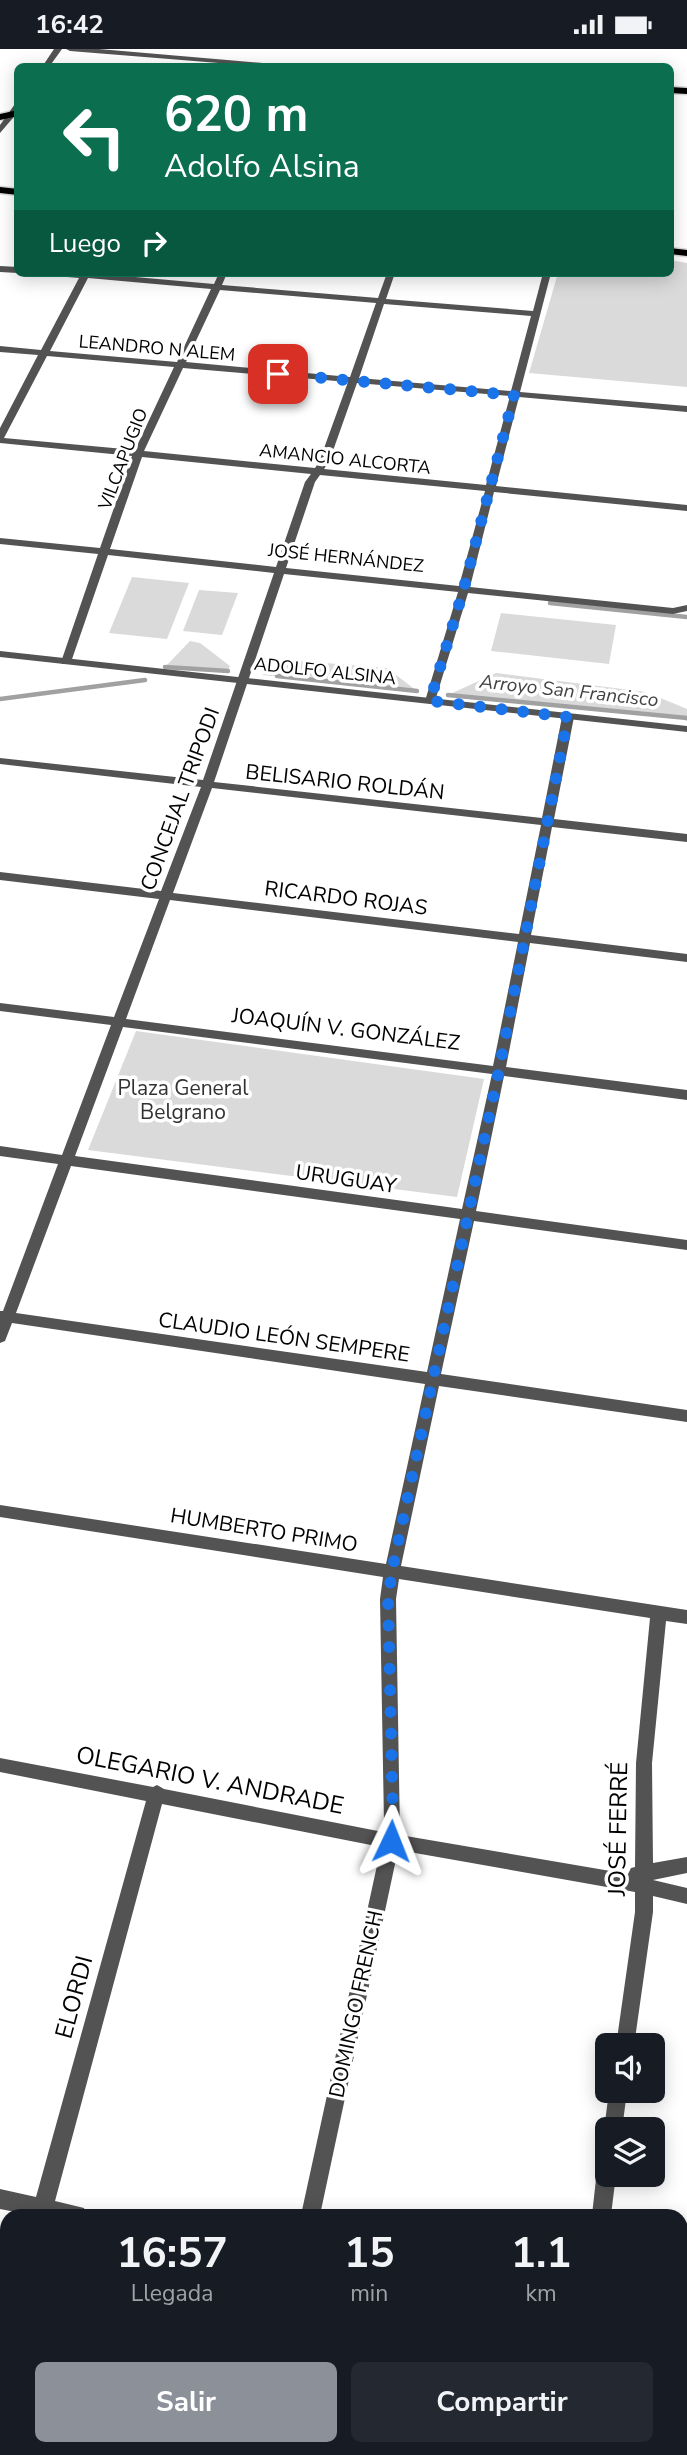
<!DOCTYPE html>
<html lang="es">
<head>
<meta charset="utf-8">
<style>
	body { margin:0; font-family:"Nunito Sans",sans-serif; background:#242831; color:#f1f3f6; height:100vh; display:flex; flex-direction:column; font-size:26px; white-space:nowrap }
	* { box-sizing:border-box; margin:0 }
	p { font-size:23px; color:#9ea1a6 }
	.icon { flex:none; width:38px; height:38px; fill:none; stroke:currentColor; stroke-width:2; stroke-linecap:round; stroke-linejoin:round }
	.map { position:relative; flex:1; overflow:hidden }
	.drawer { position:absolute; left:0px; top:2160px; width:688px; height:247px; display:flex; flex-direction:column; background:#171b24; border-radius:21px 21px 0 0; box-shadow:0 4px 18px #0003 }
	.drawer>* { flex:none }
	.banner { position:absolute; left:14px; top:14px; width:660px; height:214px; border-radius:10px; box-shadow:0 4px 18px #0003; background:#0b6e4f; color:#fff; overflow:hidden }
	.tools { position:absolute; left:595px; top:1984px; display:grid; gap:14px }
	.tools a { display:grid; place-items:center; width:70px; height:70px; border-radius:10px; background:#171b24; box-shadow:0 4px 18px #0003; font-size:35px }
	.pin { position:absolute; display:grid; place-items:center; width:60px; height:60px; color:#fff; margin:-30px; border-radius:14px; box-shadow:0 4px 10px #0006 }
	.me { position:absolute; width:77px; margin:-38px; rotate:2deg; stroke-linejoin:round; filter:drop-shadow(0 0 5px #0008) }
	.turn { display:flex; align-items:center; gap:24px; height:147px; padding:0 35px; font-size:32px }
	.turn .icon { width:91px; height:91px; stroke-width:2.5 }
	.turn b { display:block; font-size:49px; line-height:60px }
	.then { display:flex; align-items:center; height:66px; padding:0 35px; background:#0003; gap:14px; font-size:26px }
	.eta { display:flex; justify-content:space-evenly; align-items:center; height:119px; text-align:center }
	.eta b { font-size:42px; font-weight:700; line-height:49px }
	.primary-button { display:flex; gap:14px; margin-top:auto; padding:14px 35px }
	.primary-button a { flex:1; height:80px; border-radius:10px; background:#8c9099; color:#fff; font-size:28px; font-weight:700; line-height:80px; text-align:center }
	.primary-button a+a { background:#242831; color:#f1f3f6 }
	.status { display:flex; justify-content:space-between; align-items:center; height:49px; padding:0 35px; background:#171b24; direction:ltr }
	.status svg { height:19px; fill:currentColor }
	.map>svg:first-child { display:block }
</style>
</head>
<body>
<div class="status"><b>16:42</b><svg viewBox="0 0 49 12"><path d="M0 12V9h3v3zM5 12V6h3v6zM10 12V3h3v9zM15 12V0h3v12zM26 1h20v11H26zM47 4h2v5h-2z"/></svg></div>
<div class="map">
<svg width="687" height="2406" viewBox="0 0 687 2406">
	<rect width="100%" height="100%" fill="#fff"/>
	<g fill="#dadada">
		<polygon points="670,211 687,214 687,338 529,324 558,224 670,224"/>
		<polygon points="132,528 189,534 167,590 109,584"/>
		<polygon points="199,541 238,544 222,586 183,582"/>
		<polygon points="501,564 616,576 609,615 491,602"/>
		<polygon points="190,592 200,594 230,617 228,622 167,616"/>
		<polygon points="288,611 387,619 417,642 262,626"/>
		<polygon points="496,624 646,643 687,660 687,672 678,668 448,646"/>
		<polygon points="136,982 484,1030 457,1148 88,1101"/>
	</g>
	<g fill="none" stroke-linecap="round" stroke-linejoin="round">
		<g stroke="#a1a1a1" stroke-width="4.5">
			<polyline points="550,554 687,568"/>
			<polyline points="165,618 228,622"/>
			<polyline points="277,627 417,642"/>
			<polyline points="448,646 687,669"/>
			<polyline points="0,650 145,631"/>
		</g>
		<defs>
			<g id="primary">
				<polygon points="670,38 687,39 687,45 670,44"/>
				<polygon points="18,61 18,67 0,71 0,65"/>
				<polygon points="0,138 18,140 18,146 0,144"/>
				<polygon points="670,199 687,201 687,207 670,205"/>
			</g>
		</defs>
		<use href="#primary" stroke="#dbdbdb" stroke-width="3"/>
		<g fill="#535353" fill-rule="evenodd">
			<polygon points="54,0 62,0 49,18 42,18"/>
			<polygon points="66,0 99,0 309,18 270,18 70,2"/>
			<polygon points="15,55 18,55 18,63 0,84 0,76"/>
			<polygon points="0,217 18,218 18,224 0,223"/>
			<path d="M51 224H90L214 235 219 224H227L222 236 378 249 387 224H395L386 250 533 262 543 224H551L520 343 687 357V363L519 348 496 437 687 456V462L494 443 470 538 673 559 687 556V562L673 565 468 544 435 652 430 655 425 652 458 543 284 525 214 733 542 769 562 668 568 665 574 668 554 770 687 785V793L552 778 531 886 687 905V913L530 894 506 1018 687 1041V1051L504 1027 476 1162 687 1191V1201L474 1172 441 1325 687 1361V1373L439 1337 401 1517 687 1561V1575L666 1572 652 1714 653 1814 687 1808V1824L653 1831 687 1839V1855L653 1847V1863L634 1997H616L635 1863V1843L398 1801 320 2166H301L381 1798 162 1755 55 2152 84 2159 87 2166H32L0 2160V2140L36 2148 146 1752 0 1723V1709L153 1738 157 1736 164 1740 383 1783 384 1773 380 1550 383 1528 0 1468V1456L386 1515 425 1335 12 1274 5 1292 0 1294V1262H3L58 1115 0 1107V1097L62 1106 111 976 0 962V954L114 968 159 850 0 831V823L161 842 201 738 0 715V709L203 731 274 524 108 506 71 613 70 615H62L61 613 98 505 0 495V489L100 499 132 407 0 394V379L38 306 0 303V297L41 301 79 229 55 227ZM88 229 211 240 177 313 50 302ZM220 241 376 254 350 328 186 313ZM384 255 531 267 511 342 359 329ZM47 307 174 318 135 401 4 389ZM183 319 348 333 319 413 315 419 144 402ZM357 334 510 347 486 436 324 420 329 413ZM142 408 311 425 305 433 276 518 110 500ZM320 426 485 442 459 537 286 519 315 433ZM212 739 541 776 519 885 173 844ZM170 851 518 893 493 1017 126 970ZM123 978 492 1025 462 1160 75 1107ZM71 1117 460 1170 427 1323 16 1264ZM399 1530 650 1569 636 1714 635 1818 631 1819 628 1825 400 1786 396 1550Z"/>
			<polygon points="609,2042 627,2042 622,2081 607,2081 607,2088 604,2081"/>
			<polygon points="607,2111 607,2126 616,2126 611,2166 592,2166 597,2121 600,2114"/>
			<polygon points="7,2269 7,2309 0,2312 0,2272"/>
			<polygon points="681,2292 687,2294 687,2314 681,2312"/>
			<polygon points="250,2399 270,2399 269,2406 249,2406"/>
			<polygon points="559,2399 579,2399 578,2406 558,2406"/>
		</g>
		<polygon fill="#535353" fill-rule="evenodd" points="0,602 687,677 687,683 0,608"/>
		<use href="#primary" fill="#000" fill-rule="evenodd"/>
	</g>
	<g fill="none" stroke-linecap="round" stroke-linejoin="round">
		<polyline stroke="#1a73e8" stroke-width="12" stroke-dasharray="0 21.6" points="278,325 514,346 464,539 430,652 568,668 499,1021 392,1522 388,1550 393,1773 391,1792"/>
	</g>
	<g text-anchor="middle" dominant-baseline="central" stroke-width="7" stroke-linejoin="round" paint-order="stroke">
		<g font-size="18" fill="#000" stroke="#fff">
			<text transform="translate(157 299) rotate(5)">LEANDRO N ALEM</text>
			<text transform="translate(123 410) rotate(-69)">VILCAPUGIO</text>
			<text transform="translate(345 410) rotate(6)">AMANCIO ALCORTA</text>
			<text transform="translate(346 509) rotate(6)">JOSÉ HERNÁNDEZ</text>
			<text transform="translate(325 622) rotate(6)">ADOLFO ALSINA</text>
		</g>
		<g font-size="19" font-style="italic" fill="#424242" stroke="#fff">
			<text transform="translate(569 642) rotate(6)">Arroyo San Francisco</text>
		</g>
		<g font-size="21" fill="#000" stroke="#fff">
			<text transform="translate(345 733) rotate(6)">BELISARIO ROLDÁN</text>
			<text transform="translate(180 750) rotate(-70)">CONCEJAL TRIPODI</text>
			<text transform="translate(346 849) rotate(7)">RICARDO ROJAS</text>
			<text transform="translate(346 980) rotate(7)">JOAQUÍN V. GONZÁLEZ</text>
			<text transform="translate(346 1130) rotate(8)">URUGUAY</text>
			<text transform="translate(284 1288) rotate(8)">CLAUDIO LEÓN SEMPERE</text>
			<text transform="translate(264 1481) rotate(9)">HUMBERTO PRIMO</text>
			<text transform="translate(356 1955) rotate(-78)">DOMINGO FRENCH</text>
		</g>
		<g font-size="21" fill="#313131" stroke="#fff">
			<text x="183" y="1039">Plaza General<tspan x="183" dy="24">Belgrano</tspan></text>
		</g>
		<g font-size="24" fill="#000" stroke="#fff">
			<text transform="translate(210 1731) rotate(11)">OLEGARIO V. ANDRADE</text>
			<text transform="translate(618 1780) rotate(-89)">JOSÉ FERRÉ</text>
			<text transform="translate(74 1948) rotate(-75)">ELORDI</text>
		</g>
	</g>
</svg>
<div class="tools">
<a><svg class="icon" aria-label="sound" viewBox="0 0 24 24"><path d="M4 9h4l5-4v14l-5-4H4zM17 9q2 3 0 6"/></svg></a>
<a><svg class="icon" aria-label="layers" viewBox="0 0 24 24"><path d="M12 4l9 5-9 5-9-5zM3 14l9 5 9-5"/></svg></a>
</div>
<div class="pin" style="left:278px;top:325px;background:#d93025"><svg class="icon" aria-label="arrive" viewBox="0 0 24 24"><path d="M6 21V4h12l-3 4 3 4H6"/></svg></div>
<svg class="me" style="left:391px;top:1792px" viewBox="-20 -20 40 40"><path d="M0-17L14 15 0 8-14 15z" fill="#1a73e8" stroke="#fff" stroke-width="4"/></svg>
<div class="banner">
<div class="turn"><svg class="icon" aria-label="left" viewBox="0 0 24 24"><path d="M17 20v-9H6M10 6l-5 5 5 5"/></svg><div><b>620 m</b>Adolfo Alsina</div></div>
<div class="then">Luego<svg class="icon" aria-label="right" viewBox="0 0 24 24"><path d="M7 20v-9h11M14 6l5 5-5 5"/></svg></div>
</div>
<section class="drawer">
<div class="eta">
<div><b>16:57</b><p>Llegada</p></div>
<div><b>15</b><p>min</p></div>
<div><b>1.1</b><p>km</p></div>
</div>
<div class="primary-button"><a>Salir</a><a>Compartir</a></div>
</section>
</div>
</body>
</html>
